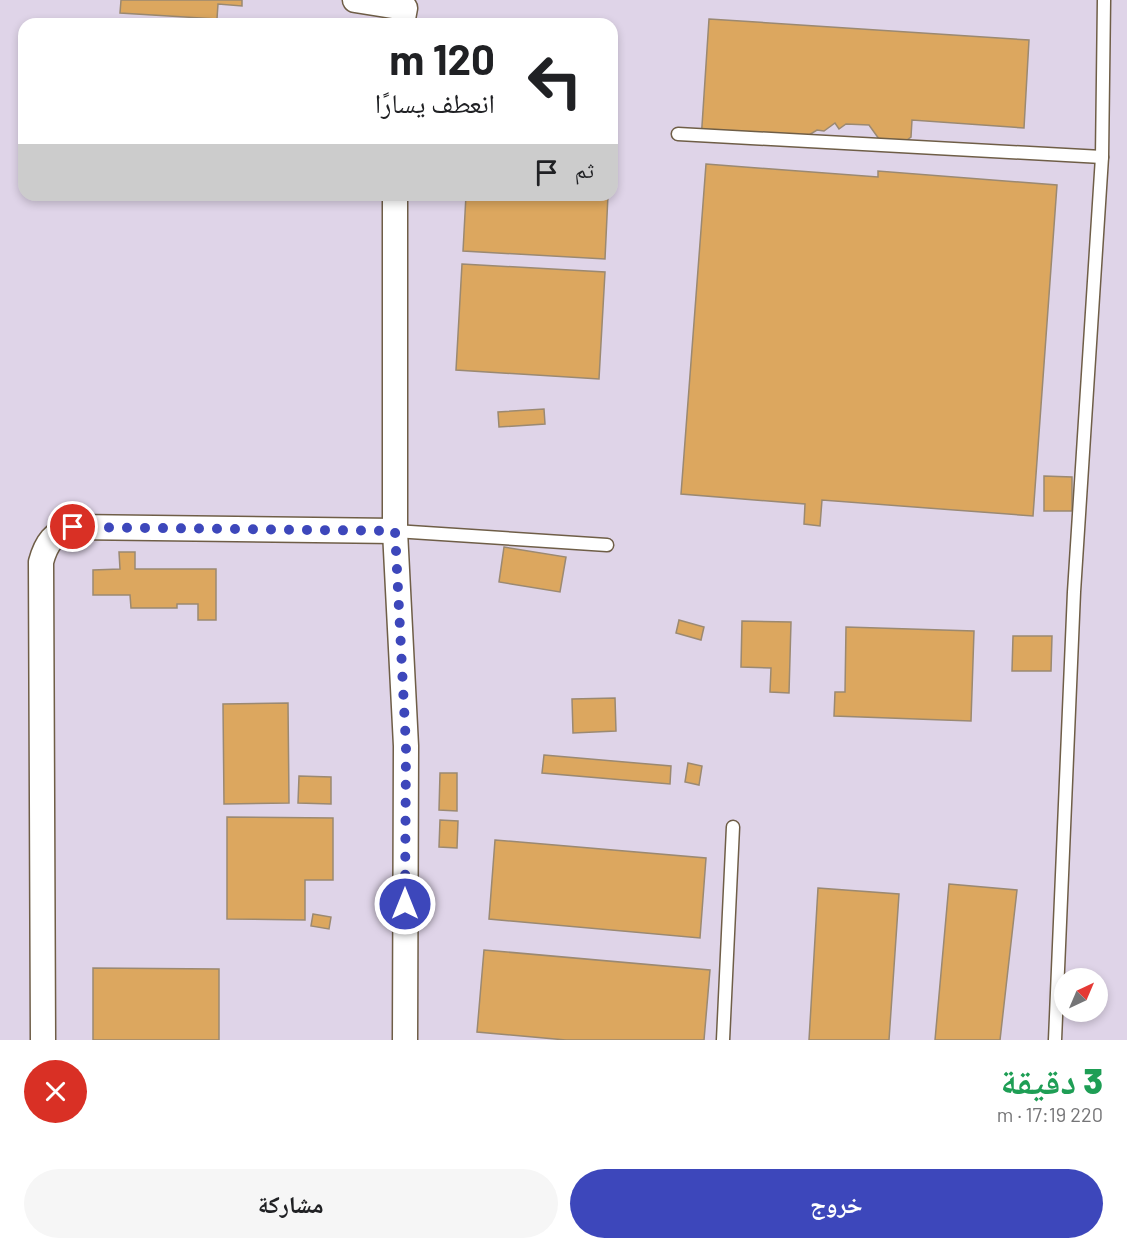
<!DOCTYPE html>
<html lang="ar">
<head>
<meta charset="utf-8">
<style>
	body { margin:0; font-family:Barlow,"Noto Naskh Arabic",sans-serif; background:#f6f6f6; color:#202124; direction:rtl; height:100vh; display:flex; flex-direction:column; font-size:22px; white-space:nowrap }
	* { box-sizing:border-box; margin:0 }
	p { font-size:20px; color:#757577 }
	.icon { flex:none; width:33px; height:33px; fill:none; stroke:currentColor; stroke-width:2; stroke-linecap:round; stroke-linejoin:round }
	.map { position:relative; height:1040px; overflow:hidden; direction:ltr }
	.panel { display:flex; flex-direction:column; background:#fff; flex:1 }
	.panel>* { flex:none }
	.guide { position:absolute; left:18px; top:18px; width:600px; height:183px; border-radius:18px; box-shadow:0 3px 9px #0003; direction:rtl; background:#fff; color:#202124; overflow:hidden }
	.needle { width:39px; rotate:44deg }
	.buttons { position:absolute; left:1054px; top:968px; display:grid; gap:12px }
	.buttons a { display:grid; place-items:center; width:54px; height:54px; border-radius:50%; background:#fff; box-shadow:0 3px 9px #0003; font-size:30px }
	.pin { position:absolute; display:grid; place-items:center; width:51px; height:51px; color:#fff; margin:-26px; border:3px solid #fff; border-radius:50%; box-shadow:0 2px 6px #0007 }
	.me { position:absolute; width:66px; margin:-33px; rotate:0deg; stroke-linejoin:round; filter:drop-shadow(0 0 4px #0008) }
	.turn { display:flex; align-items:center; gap:21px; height:126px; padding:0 24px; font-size:27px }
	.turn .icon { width:78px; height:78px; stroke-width:2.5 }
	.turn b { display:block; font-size:42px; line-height:51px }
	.then { display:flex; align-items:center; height:57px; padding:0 24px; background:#0003; gap:12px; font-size:22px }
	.round { display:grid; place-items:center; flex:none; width:63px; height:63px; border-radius:32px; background:#f6f6f6 }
	.headline { display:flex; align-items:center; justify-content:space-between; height:102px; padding:0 24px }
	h1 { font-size:36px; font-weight:800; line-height:45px; color:#1e9e55 }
	.cta { display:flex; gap:12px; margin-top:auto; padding:12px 24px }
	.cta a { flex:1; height:69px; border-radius:36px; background:#3d47bb; color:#fff; font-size:24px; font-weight:800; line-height:69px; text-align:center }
	.cta a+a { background:#f6f6f6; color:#202124 }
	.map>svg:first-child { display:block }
</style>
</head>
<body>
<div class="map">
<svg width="1127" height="1040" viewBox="0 0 1127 1040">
	<rect width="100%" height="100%" fill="#f4dfc6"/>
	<path fill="#dfd4e8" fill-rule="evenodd" d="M0 0H1127V1040H0ZM24 24H612V195H24ZM1065 978H1098V1011H1065Z"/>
	<g fill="#dca75f" stroke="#9b8971" stroke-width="1.5">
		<polygon points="121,0 242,0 242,6 218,4 217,19 120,13"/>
		<polygon points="709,19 1029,40 1024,128 912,120 911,137 897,147 884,146 869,125 846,124 839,129 835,123 824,131 817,130 791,146 701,141"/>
		<polygon points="706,164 878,177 878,171 1057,185 1033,516 822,500 820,526 804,524 805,504 681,494"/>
		<polygon points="466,195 608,195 605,259 463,251"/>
		<polygon points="462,264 605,272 599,379 456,370"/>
		<polygon points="544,409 545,424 499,427 498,412"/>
		<polygon points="1044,476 1072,477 1072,511 1044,511"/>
		<polygon points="504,547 566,557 560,592 499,582"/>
		<polygon points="119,552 135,552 135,569 216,569 216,620 198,620 198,604 177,604 177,608 131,608 130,595 93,595 93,570 120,569"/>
		<polygon points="679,620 704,627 701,640 676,633"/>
		<polygon points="742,621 791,622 789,693 770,692 771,668 741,667"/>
		<polygon points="846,627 974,631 971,721 834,716 835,692 845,692"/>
		<polygon points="1013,636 1052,636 1051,671 1012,671"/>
		<polygon points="615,698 616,731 573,733 572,699"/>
		<polygon points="288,703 289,803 224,804 223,704"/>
		<polygon points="544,755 671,766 670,784 542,773"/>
		<polygon points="688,763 702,766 699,785 685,782"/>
		<polygon points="440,773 457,773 457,811 439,810"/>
		<polygon points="299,776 331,777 331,804 298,803"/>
		<polygon points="227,817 333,818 333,880 305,880 305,920 227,919"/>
		<polygon points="440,820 458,821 457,848 439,847"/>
		<polygon points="495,840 706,858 700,938 489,919"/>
		<polygon points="949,884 1017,890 1000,1040 935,1040"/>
		<polygon points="818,888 899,894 889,1040 809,1040"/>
		<polygon points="313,914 331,917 329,929 311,926"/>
		<polygon points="484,950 710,970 704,1040 566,1040 477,1032"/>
		<polygon points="93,968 219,969 219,1040 93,1040"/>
	</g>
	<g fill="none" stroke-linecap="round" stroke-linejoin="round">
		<defs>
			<g id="service">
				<polyline points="678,134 1102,157"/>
				<polyline points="395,531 607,545"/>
				<polyline points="723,1040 733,827"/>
				<polyline points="1055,1040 1074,592 1102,157 1104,0"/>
			</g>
			<g id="minor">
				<polyline points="355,0 405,8 402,24"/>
				<polyline points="395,195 395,531 406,746 405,1040"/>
				<path d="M43 1040 41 562C46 543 54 532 73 527L395 531"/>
			</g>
		</defs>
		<use href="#service" stroke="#6f5e47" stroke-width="15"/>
		<use href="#minor" stroke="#6f5e47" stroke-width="27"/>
		<use href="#service" stroke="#fff" stroke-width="12"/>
		<use href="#minor" stroke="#fff" stroke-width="24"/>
	</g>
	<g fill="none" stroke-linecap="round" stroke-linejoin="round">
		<polyline stroke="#3d47bb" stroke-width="10" stroke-dasharray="0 18" points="73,527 395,531 406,746 405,904"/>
	</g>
</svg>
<div class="buttons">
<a><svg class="needle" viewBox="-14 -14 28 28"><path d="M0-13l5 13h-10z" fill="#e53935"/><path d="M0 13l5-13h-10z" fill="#757577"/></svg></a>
</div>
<div class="pin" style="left:73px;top:527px;background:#d93025"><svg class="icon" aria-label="arrive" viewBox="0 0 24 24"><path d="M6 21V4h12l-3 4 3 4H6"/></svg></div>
<svg class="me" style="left:405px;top:904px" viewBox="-20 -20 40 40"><circle r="17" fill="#3d47bb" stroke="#fff" stroke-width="3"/><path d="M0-11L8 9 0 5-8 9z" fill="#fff"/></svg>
<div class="guide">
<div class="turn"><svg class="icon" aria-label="left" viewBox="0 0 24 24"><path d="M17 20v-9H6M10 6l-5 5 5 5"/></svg><div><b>120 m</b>انعطف يسارًا</div></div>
<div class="then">ثم<svg class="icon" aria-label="arrive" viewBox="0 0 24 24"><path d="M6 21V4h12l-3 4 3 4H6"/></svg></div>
</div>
</div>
<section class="panel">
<div class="headline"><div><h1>3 دقيقة</h1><p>220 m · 17:19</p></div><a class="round" style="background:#d93025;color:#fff"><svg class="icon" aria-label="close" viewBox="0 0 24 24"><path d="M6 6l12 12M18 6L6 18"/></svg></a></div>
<div class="cta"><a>خروج</a><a>مشاركة</a></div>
</section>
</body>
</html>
